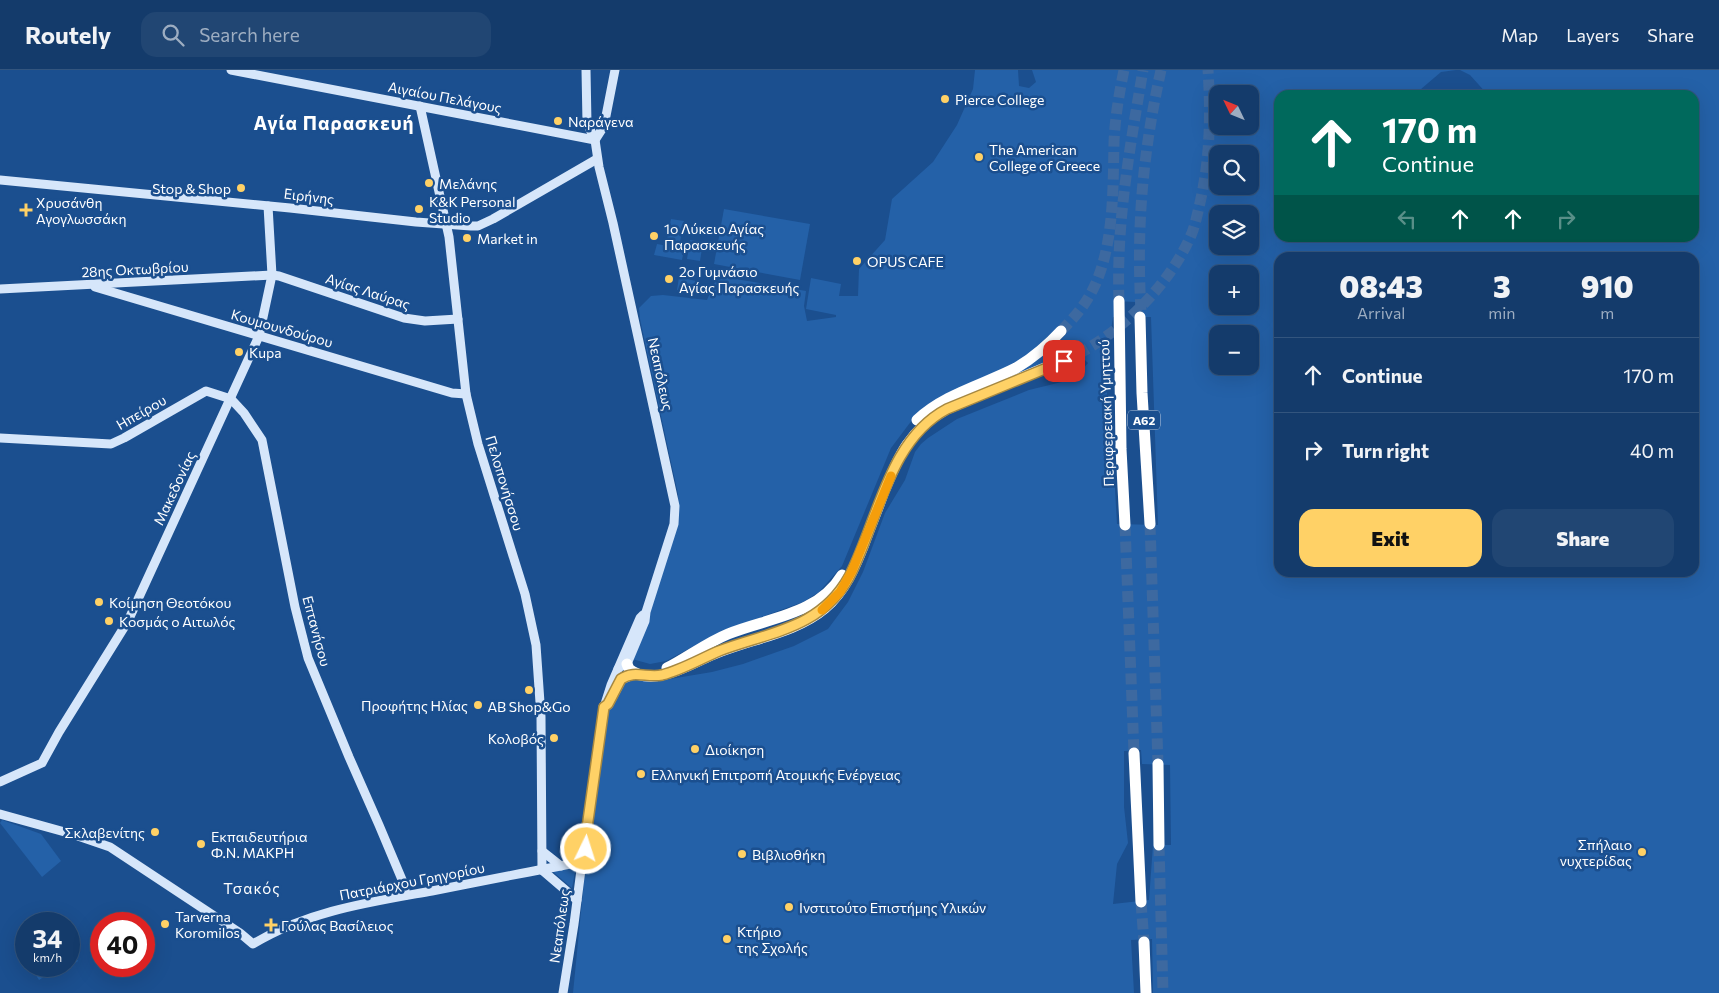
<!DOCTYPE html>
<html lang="en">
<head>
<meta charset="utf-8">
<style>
	body { margin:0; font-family:Commissioner,sans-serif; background:#214673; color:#f1f3f6; height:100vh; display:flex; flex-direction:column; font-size:19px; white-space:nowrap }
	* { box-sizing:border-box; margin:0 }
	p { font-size:16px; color:#9dadc1 }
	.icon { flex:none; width:28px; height:28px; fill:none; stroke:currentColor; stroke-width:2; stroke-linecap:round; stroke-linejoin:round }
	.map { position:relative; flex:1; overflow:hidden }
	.drawer { position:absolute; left:1274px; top:182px; width:425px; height:325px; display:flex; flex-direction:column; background:#143b6b; border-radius:15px; box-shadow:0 5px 20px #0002,0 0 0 1px #33557e }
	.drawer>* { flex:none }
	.guide { position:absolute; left:1274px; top:20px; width:425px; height:152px; border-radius:15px; box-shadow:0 5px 20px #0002,0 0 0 1px #33557e; background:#00695c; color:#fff; overflow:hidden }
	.needle { width:32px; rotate:313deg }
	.tools { position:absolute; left:1209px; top:15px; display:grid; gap:10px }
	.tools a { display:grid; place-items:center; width:50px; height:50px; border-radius:10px; background:#143b6b; box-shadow:0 5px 20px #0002,0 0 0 1px #33557e; font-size:25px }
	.speed { position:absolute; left:15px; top:842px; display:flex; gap:10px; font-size:25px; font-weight:700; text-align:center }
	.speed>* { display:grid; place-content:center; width:65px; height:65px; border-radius:50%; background:#143b6b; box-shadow:0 5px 20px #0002,0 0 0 1px #33557e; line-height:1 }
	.speed small { font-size:12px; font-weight:400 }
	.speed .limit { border:8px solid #d22; background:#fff; color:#111 }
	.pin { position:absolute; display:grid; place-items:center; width:42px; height:42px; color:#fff; margin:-21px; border-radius:10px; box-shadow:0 2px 8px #0006 }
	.me { position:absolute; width:55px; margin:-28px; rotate:4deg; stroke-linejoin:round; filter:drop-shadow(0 0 4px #0008) }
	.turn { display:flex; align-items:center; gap:18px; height:105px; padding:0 25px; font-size:22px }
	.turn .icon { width:65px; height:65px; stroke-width:2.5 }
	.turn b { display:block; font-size:35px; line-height:42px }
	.lanes { display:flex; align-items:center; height:48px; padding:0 25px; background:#0003; justify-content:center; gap:25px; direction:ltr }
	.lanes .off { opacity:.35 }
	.eta { display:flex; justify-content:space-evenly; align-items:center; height:85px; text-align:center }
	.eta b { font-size:30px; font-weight:800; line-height:35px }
	.button { display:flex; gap:10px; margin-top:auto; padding:10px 25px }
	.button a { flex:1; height:58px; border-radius:15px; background:#ffd166; color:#111; font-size:20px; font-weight:800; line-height:58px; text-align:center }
	.button a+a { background:#214673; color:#f1f3f6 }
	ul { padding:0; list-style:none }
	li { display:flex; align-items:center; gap:15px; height:75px; padding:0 25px; border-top:1px solid #33557e }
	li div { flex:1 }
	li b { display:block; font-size:19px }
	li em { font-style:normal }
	header { display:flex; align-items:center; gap:30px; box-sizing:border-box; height:70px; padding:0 25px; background:#143b6b; border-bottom:1px solid #33557e }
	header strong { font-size:24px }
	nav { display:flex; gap:28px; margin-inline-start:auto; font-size:18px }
	.search { width:350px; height:45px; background:#214673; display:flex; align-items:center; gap:12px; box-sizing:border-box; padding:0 18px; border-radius:15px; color:#9dadc1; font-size:19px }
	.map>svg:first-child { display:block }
</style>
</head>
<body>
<header>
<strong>Routely</strong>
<div class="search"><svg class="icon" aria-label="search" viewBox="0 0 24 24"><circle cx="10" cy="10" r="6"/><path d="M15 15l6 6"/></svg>Search here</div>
<nav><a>Map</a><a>Layers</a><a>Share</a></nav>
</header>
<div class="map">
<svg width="1719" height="923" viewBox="0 0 1719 923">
	<rect width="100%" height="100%" fill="#1b4f8f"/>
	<g fill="#2461a8" fill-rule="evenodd">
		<path d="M975 0H1018L1019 16 1029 18 1036 12 1032 0H1456L1441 2 1414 25H1279V168H1694V25H1488L1470 5 1460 0H1719V923H1153L1152 869 1131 870 1134 923H573L585 801 607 648 610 636 626 608 664 610 712 602 743 594 794 576 828 559 848 532 863 502 885 443 905 410 915 382 921 374 928 368 957 349 1029 320 1074 309 1088 293 1083 288 1076 277 1074 280 1018 306 1015 303C1032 291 1054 280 1067 263L1058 256 1057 258 1027 286 917 345 909 354 891 378 842 496 819 522 803 532 720 562 666 591 650 594 632 589 679 444 678 424 640 249 639 238 651 226 663 225 707 230 715 212 724 207 806 221 804 236 807 251 836 247V245L806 239 811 208 841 214 839 226H858L859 199 885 170 892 129 933 92 957 55 973 19ZM1218 24H1250V56H1218ZM1218 84H1250V116H1218ZM1218 144H1250V176H1218ZM1279 188H1694V502H1279ZM1218 204H1250V236H1218ZM1116 231 1135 232V247H1151L1158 455 1117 454 1111 349 1107 324V286L1113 247H1115ZM1218 264H1250V296H1218ZM1141 680 1142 694 1170 695 1171 775H1153L1149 830 1113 834 1117 794 1128 773 1124 737V681Z"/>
		<polygon points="724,139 810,154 800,210 714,194"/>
		<polygon points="671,149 684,151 679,177 666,175"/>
		<polygon points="690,170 703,172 700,191 687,189"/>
		<polygon points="657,174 684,179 682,190 654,185"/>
		<polygon points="679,207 700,212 698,224 677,220"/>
		<polygon points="2,750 41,764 61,791 42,807 0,753"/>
		<polygon points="573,797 575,802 572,818 552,801"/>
		<polygon points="69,876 78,891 63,901 60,896 69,896"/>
		<polygon points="30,896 40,896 45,906 39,910"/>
		<polygon points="42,896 58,896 61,901 49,908"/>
	</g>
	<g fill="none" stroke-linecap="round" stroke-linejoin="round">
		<g stroke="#3d69a0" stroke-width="11" stroke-dasharray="11 5.5" stroke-linecap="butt">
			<path d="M1119 231C1116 152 1130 77 1143 0"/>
			<path d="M1141 240C1136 157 1143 81 1161 0"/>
			<path d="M1061 261C1075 247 1087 233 1095 215 1114 173 1113 118 1114 72 1115 48 1119 24 1124 0"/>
			<path d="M1078 284C1125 259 1171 213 1192 163 1195 155 1197 146 1199 137 1210 92 1211 46 1208 0"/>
			<polyline points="1150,454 1158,694"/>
			<polyline points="1125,455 1134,683"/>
			<polyline points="1159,775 1163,923"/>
			<polyline points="1141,832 1144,872"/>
		</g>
		<g stroke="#d6e6fa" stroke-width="9">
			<polyline points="231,0 595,70"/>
			<polyline points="586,0 587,53 595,70 599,97 613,153 675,436 674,454 646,542 645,551 627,594 622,595 618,599"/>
			<polyline points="420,36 449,167 466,324 478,374 525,524 536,575 541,647 542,800"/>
			<polyline points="595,70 604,56 615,0"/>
			<polyline points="0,110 290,138 416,152 471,156 478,156 493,149 597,89"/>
			<polyline points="95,217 452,323 466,324"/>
			<polyline points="0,219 272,205 279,206 404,248 425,251 458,249"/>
			<polyline points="0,368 111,374 124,368 206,321 231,329 244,343 262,370 295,537 308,588 349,687 379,755 403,812 406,825"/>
			<polyline points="0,712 42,693 59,662 128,551 259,266 272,205 268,136"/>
			<path d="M0 744 72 764 110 777 240 863 253 874C307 841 371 832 432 821 482 811 532 801 582 792L574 854 563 923"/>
			<polyline points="585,772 582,779 582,792 585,787 585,772 604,637 611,615 640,548 643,545"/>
			<polyline points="542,781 561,796"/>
			<polyline points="542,800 577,830"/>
		</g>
		<g stroke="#fff" stroke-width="11">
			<polyline points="1119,231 1121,379 1125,455"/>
			<polyline points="1140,247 1142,323 1150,454"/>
			<path d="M917 350C945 324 983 315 1016 298 1033 288 1048 275 1061 261"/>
			<path d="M627 594 629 599C651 617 685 597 707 587 745 569 793 565 825 538 845 521 855 497 864 474 870 457 877 441 883 424 898 387 910 359 947 339L1078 284"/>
			<path d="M667 598C687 588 706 573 728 564 767 548 818 545 842 505"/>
			<polyline points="604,637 608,634 621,609 635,603"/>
			<polyline points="1134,683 1141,832"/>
			<polyline points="1158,694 1159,775"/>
			<polyline points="1144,872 1146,923"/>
		</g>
	</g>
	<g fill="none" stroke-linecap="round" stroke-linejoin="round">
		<defs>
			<path id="route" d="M586 779 585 772 604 637 608 634 621 609C634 600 647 608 662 605 682 600 700 589 719 581 769 562 820 559 849 507 878 452 888 370 947 339L1064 291"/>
		</defs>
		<use href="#route" stroke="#a68842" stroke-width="12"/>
		<use href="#route" stroke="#ffd166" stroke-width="9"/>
		<polyline stroke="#f59e0b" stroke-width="9" points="822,540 840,522 852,501 891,406"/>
	</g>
	<g fill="#ffd166" stroke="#1b4f8f" stroke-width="2">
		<circle cx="945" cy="29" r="5"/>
		<circle cx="558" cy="51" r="5"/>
		<circle cx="979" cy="87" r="5"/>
		<circle cx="429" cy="113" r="5"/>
		<circle cx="241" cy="118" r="5"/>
		<circle cx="419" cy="139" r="5"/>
		<path d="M23.5 132.5h5v5h5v5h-5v5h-5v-5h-5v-5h5z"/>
		<circle cx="654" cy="166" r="5"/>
		<circle cx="467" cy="168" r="5"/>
		<circle cx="857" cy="191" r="5"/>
		<circle cx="669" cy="209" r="5"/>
		<circle cx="239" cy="282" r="5"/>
		<circle cx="99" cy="532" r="5"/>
		<circle cx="109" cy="551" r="5"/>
		<circle cx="529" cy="620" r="5"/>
		<circle cx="478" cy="635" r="5"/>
		<circle cx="554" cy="668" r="5"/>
		<circle cx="695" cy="679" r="5"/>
		<circle cx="641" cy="704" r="5"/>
		<circle cx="155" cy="762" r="5"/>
		<circle cx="201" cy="774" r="5"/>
		<circle cx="1642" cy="782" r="5"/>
		<circle cx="742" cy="784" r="5"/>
		<circle cx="789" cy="837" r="5"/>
		<circle cx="165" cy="854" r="5"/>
		<path d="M268.5 847.5h5v5h5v5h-5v5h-5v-5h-5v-5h5z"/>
		<circle cx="727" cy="869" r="5"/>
	</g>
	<g text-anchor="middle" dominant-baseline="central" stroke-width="5" stroke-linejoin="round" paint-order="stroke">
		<rect fill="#1b4f8f" stroke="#bbcadd" stroke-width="1" x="1128" y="340.5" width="32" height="19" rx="4"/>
		<g font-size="12" font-weight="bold" fill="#fff">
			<text x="1144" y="350">Α62</text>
		</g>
		<g font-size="14" fill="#fff" stroke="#1b4f8f">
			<text transform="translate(445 27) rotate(11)">Αιγαίου Πελάγους</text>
			<text transform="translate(309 126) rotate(7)">Ειρήνης</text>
			<text transform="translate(135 199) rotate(-3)">28ης Οκτωβρίου</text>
			<text transform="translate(368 221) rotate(18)">Αγίας Λαύρας</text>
			<text transform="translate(282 258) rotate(16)">Κουμουνδούρου</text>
			<text transform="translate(661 304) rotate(78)">Νεαπόλεως</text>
			<text transform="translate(141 342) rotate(-30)">Ηπείρου</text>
			<text transform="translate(1106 343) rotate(-92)">Περιφερειακή Υμηττού</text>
			<text transform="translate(505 413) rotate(73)">Πελοπονήσσου</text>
			<text transform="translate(174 418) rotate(-65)">Μακεδονίας</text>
			<text transform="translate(317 561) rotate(75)">Επτανήσου</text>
			<text transform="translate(412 811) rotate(-11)">Πατριάρχου Γρηγορίου</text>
			<text transform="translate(559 856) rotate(-82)">Νεαπόλεως</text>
		</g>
		<g font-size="14" fill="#fff" stroke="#1b4f8f" text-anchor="start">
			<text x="955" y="29">Pierce College</text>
			<text x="568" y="51">Ναράγενα</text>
			<text x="989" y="79">The American<tspan x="989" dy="16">College of Greece</tspan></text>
			<text x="439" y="113">Μελάνης</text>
			<text x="231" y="118" text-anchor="end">Stop &amp; Shop</text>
			<text x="429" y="131">K&amp;K Personal<tspan x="429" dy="16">Studio</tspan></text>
			<text x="36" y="132">Χρυσάνθη<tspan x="36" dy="16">Αγογλωσσάκη</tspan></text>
			<text x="664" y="158">1ο Λύκειο Αγίας<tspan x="664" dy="16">Παρασκευής</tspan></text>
			<text x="477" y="168">Market in</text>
			<text x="867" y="191">OPUS CAFE</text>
			<text x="679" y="201">2ο Γυμνάσιο<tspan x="679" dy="16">Αγίας Παρασκευής</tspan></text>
			<text x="249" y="282">Kupa</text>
			<text x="109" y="532">Κοίμηση Θεοτόκου</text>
			<text x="119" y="551">Κοσμάς ο Αιτωλός</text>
			<text x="468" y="635" text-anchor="end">Προφήτης Ηλίας</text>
			<text x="529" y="636" text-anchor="middle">ΑΒ Shop&amp;Go</text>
			<text x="544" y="668" text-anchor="end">Κολοβός</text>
			<text x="705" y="679">Διοίκηση</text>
			<text x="651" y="704">Ελληνική Επιτροπή Ατομικής Ενέργειας</text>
			<text x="145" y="762" text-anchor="end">Σκλαβενίτης</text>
			<text x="211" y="766">Εκπαιδευτήρια<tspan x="211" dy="16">Φ.Ν. ΜΑΚΡΗ</tspan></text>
			<text x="1632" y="774" text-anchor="end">Σπήλαιο<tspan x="1632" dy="16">νυχτερίδας</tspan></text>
			<text x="752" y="784">Βιβλιοθήκη</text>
			<text x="799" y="837">Ινστιτούτο Επιστήμης Υλικών</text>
			<text x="175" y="846">Tarverna<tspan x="175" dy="16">Koromilos</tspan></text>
			<text x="281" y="855">Γούλας Βασίλειος</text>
			<text x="737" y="861">Κτήριο<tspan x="737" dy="16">της Σχολής</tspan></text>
		</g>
		<g font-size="15" letter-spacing="1" fill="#fff" stroke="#1b4f8f">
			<text x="252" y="818">Τσακός</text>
		</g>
		<g font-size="19" font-weight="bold" letter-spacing="1" fill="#fff" stroke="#1b4f8f">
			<text x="334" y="52">Αγία Παρασκευή</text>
		</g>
	</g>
</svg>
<div class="tools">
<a><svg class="needle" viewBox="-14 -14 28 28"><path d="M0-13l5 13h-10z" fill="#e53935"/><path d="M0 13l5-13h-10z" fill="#9dadc1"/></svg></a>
<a><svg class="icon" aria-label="search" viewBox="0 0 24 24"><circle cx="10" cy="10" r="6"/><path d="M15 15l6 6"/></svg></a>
<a><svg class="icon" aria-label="layers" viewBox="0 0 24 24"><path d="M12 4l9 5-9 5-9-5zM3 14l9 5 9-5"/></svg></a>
<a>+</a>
<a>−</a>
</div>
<div class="speed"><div>34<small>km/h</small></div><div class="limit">40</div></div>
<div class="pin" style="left:1064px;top:291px;background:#d93025"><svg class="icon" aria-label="arrive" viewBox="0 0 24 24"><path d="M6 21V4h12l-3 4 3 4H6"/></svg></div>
<svg class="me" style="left:586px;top:779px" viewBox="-20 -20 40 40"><circle r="17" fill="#ffd166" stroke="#fff" stroke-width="3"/><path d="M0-11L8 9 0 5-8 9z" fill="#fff"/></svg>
<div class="guide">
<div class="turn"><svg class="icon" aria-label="ahead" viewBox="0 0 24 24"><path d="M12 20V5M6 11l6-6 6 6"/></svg><div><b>170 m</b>Continue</div></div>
<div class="lanes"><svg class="icon off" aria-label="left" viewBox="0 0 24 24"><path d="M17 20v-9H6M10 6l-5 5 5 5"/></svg><svg class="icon" aria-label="ahead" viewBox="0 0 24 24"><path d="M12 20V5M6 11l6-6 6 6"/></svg><svg class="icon" aria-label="ahead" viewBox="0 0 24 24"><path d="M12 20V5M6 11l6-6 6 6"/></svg><svg class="icon off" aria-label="right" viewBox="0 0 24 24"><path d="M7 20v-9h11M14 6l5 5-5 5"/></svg></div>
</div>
<section class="drawer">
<div class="eta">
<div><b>08:43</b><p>Arrival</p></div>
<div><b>3</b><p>min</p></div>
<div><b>910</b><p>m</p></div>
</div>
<ul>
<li><svg class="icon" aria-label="ahead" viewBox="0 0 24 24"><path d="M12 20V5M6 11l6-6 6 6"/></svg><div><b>Continue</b></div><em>170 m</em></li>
<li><svg class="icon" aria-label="right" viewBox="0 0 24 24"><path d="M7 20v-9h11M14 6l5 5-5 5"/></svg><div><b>Turn right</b></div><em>40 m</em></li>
</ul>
<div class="button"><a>Exit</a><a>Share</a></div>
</section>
</div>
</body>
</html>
